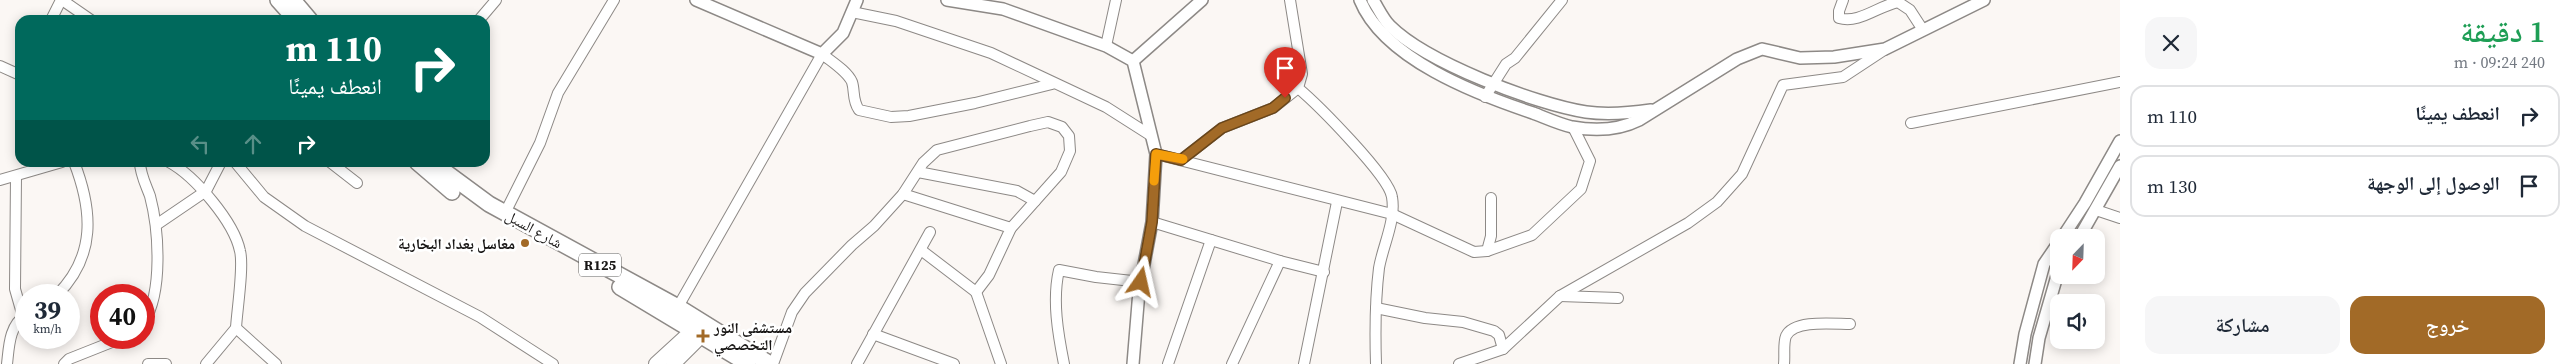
<!DOCTYPE html>
<html lang="ar">
<head>
<meta charset="utf-8">
<style>
	body { margin:0; font-family:"Source Serif 4","Noto Naskh Arabic",serif; background:#f6f6f7; color:#1f2937; direction:rtl; height:100vh; display:flex; flex-direction:column; font-size:19px; white-space:nowrap }
	* { box-sizing:border-box; margin:0 }
	p { font-size:16px; color:#747a83 }
	.icon { flex:none; width:28px; height:28px; fill:none; stroke:currentColor; stroke-width:2; stroke-linecap:round; stroke-linejoin:round }
	.map { position:relative; flex:1; overflow:hidden; direction:ltr }
	.details { display:flex; flex-direction:column; background:#fff; width:450px }
	.details>* { flex:none }
	.banner { position:absolute; left:15px; top:15px; width:475px; height:152px; border-radius:15px; box-shadow:0 2px 12px #0003; direction:rtl; background:#00695c; color:#fff; overflow:hidden }
	.needle { width:32px; rotate:203deg }
	.tools { position:absolute; left:2050px; top:229px; display:grid; gap:10px }
	.tools a { display:grid; place-items:center; width:55px; height:55px; border-radius:10px; background:#fff; box-shadow:0 2px 12px #0003; font-size:25px }
	.speed { position:absolute; left:15px; top:284px; display:flex; gap:10px; font-size:25px; font-weight:700; text-align:center }
	.speed>* { display:grid; place-content:center; width:65px; height:65px; border-radius:50%; background:#fff; box-shadow:0 2px 12px #0003; line-height:1 }
	.speed small { font-size:12px; font-weight:400 }
	.speed .limit { border:8px solid #d22; background:#fff; color:#111 }
	.pin { position:absolute; display:grid; place-items:center; width:42px; height:42px; color:#fff; margin:-51px -21px; border-radius:50% 50% 50% 0; rotate:-45deg; box-shadow:0 0 5px #0007 }
	.pin .icon { rotate:45deg }
	.me { position:absolute; width:55px; margin:-28px; rotate:11deg; stroke-linejoin:round; filter:drop-shadow(0 0 4px #0008) }
	.turn { display:flex; align-items:center; gap:18px; height:105px; padding:0 25px; font-size:22px }
	.turn .icon { width:65px; height:65px; stroke-width:2.5 }
	.turn b { display:block; font-size:35px; line-height:42px }
	.lanes { display:flex; align-items:center; height:48px; padding:0 25px; background:#0003; justify-content:center; gap:25px; direction:ltr }
	.lanes .off { opacity:.35 }
	.round { display:grid; place-items:center; flex:none; width:52px; height:52px; border-radius:15px; background:#f6f6f7 }
	.summary { display:flex; align-items:center; justify-content:space-between; height:85px; padding:0 25px }
	h1 { font-size:30px; font-weight:600; line-height:38px; color:#1e9e55 }
	.action { display:flex; gap:10px; margin-top:auto; padding:10px 25px }
	.action a { flex:1; height:58px; border-radius:15px; background:#a26a27; color:#fff; font-size:20px; font-weight:600; line-height:58px; text-align:center }
	.action a+a { background:#f6f6f7; color:#1f2937 }
	ul { padding:0; list-style:none }
	li { display:flex; align-items:center; gap:15px; height:62px; margin:0 10px 8px; padding:0 15px; border:2px solid #e0e1e3; border-radius:15px }
	li div { flex:1 }
	li b { display:block; font-size:19px }
	li em { font-style:normal }
	main { display:flex; flex:1; min-height:0 }
	.map>svg:first-child { display:block }
</style>
</head>
<body>
<main>
<section class="details">
<div class="summary"><div><h1>1 دقيقة</h1><p>240 m · 09:24</p></div><a class="round"><svg class="icon" aria-label="close" viewBox="0 0 24 24"><path d="M6 6l12 12M18 6L6 18"/></svg></a></div>
<ul>
<li><svg class="icon" aria-label="right" viewBox="0 0 24 24"><path d="M7 20v-9h11M14 6l5 5-5 5"/></svg><div><b>انعطف يمينًا</b></div><em>110 m</em></li>
<li><svg class="icon" aria-label="arrive" viewBox="0 0 24 24"><path d="M6 21V4h12l-3 4 3 4H6"/></svg><div><b>الوصول إلى الوجهة</b></div><em>130 m</em></li>
</ul>
<div class="action"><a>خروج</a><a>مشاركة</a></div>
</section>
<div class="map">
<svg width="2120" height="364" viewBox="0 0 2120 364">
	<rect width="100%" height="100%" fill="#fbf7f4"/>
	<g fill="none" stroke-linecap="round" stroke-linejoin="round">
		<defs>
			<g id="minor">
				<polyline points="62,0 91,20"/>
				<path d="M1290 0 1302 74 1298 88C1317 104 1389 176 1392 197 1396 221 1383 245 1379 268 1375 300 1375 332 1376 364"/>
				<path d="M1843 0 1839 11V18C1859 24 1878 6 1898 2L1910 10 1923 30"/>
				<polyline points="852,12 896,21 991,53 1106,107 1150,135"/>
				<polyline points="51,20 61,0"/>
				<polyline points="479,20 496,0"/>
				<polyline points="1106,46 1116,0"/>
				<polyline points="0,66 20,75"/>
				<polyline points="1485,97 1506,64 1515,58 1562,0"/>
				<polyline points="1911,123 2120,82"/>
				<polyline points="1156,154 1392,214 1474,252 1487,251 1532,235 1581,189 1590,161 1573,127"/>
				<polyline points="1181,160 1222,128 1273,108 1298,88"/>
				<path d="M140 162C140 174 146 185 150 196 159 230 163 292 144 322"/>
				<path d="M169 162C195 176 234 222 240 251 244 266 237 310 236 328L276 364"/>
				<polyline points="235,162 264,197 305,226 480,317 553,364"/>
				<polyline points="330,162 357,183"/>
				<polyline points="918,172 1017,191 1035,201"/>
				<polyline points="16,176 15,289 23,317"/>
				<polyline points="0,180 62,162"/>
				<polyline points="903,194 1011,228 989,275 976,292 921,250"/>
				<polyline points="2096,210 2120,218"/>
				<polyline points="505,213 540,143 558,93 614,0"/>
				<polyline points="1152,222 1280,261 1232,364"/>
				<polyline points="156,225 206,191 221,162"/>
				<polyline points="1487,251 1491,236 1491,198"/>
				<polyline points="1280,261 1324,272"/>
				<polyline points="976,292 1001,364"/>
				<path d="M57 295C96 256 93 211 74 162"/>
				<polyline points="1560,296 1618,298"/>
				<polyline points="1376,308 1425,318 1463,322 1494,331 1499,335 1503,349"/>
				<path d="M675 312 822 54C832 62 847 71 852 82 855 91 852 100 859 110L891 117 909 116 975 103 1052 84"/>
				<polyline points="873,334 954,364"/>
				<path d="M7 364C9 347 9 325 26 315"/>
				<polyline points="64,364 69,359 122,338"/>
				<polyline points="148,364 166,364"/>
				<polyline points="206,364 236,328"/>
				<polyline points="773,364 792,312 805,293 852,245 874,226 903,194 923,163 937,150 1030,126 1048,122 1062,127 1069,136 1070,151 1061,172 1011,228"/>
				<polyline points="857,364 930,232"/>
				<path d="M1064 364C1058 334 1052 300 1059 270L1096 277 1141 282"/>
				<polyline points="1168,364 1211,240"/>
				<polyline points="1304,364 1337,202"/>
				<polyline points="1459,364 1503,349 1560,296 1688,223 1717,202 1742,174 1783,85 1843,77 1884,50"/>
				<path d="M1784 364C1785 356 1783 343 1786 336 1794 319 1835 324 1850 324"/>
			</g>
			<g id="tertiary">
				<polyline points="696,0 822,54 843,33 857,0"/>
				<polyline points="947,0 1003,9 1106,46 1133,61 1156,154 1152,222 1139,291 1133,364"/>
				<path d="M1360 0C1384 59 1476 94 1533 113 1546 118 1559 124 1572 127 1594 131 1619 130 1639 120L1737 59 1762 49 1800 58 1834 57 1885 49 1984 0"/>
				<path d="M1373 0C1378 8 1383 19 1390 26 1426 62 1535 104 1586 112 1607 115 1630 113 1651 110"/>
				<polyline points="1133,61 1202,0"/>
				<polyline points="2062,238 2085,203 2120,141"/>
				<polyline points="2079,238 2120,166"/>
				<polyline points="2020,364 2025,334 2044,264 2059,242"/>
				<polyline points="2035,364 2039,338 2059,269"/>
			</g>
			<g id="secondary">
				<polyline points="656,364 691,332 699,322"/>
				<polyline points="673,364 708,329"/>
			</g>
			<g id="primary">
				<polyline points="278,0 296,20"/>
				<polyline points="293,0 310,20"/>
				<polyline points="417,162 452,192"/>
				<polyline points="432,162 489,204 678,307 770,364"/>
				<polyline points="620,287 748,364"/>
			</g>
		</defs>
		<use href="#minor" stroke="#8d8986" stroke-width="12"/>
		<use href="#tertiary" stroke="#8d8986" stroke-width="14"/>
		<use href="#secondary" stroke="#8d8986" stroke-width="16"/>
		<use href="#primary" stroke="#8d8986" stroke-width="18"/>
		<use href="#minor" stroke="#fff" stroke-width="10"/>
		<use href="#tertiary" stroke="#fff" stroke-width="11"/>
		<use href="#secondary" stroke="#fff" stroke-width="14"/>
		<use href="#primary" stroke="#fff" stroke-width="15"/>
	</g>
	<g fill="none" stroke-linecap="round" stroke-linejoin="round">
		<defs>
			<polyline id="route" points="1141,282 1152,222 1156,154 1181,160 1222,128 1273,108 1285,98"/>
		</defs>
		<use href="#route" stroke="#694519" stroke-width="12"/>
		<use href="#route" stroke="#a26a27" stroke-width="9"/>
		<polyline stroke="#f59e0b" stroke-width="9" points="1154,181 1156,154 1183,159"/>
	</g>
	<g fill="#a26a27" stroke="#fff" stroke-width="2">
		<circle cx="525" cy="243" r="5"/>
		<path d="M700.5 328.5h5v5h5v5h-5v5h-5v-5h-5v-5h5z"/>
	</g>
	<g text-anchor="middle" dominant-baseline="central" stroke-width="5" stroke-linejoin="round" paint-order="stroke">
		<rect fill="#fff" stroke="#5d5c5b" stroke-width="1" x="579" y="253.5" width="42" height="23" rx="4"/>
		<g font-size="14" font-weight="bold" fill="#181615">
			<text x="600" y="265">R125</text>
		</g>
		<g font-size="15" fill="#181615" stroke="#fff">
			<text transform="translate(534 229) rotate(29)">شارع السبل</text>
		</g>
		<g font-size="15" font-weight="bold" fill="#181615" stroke="#fff" text-anchor="end">
			<text x="515" y="243">مغاسل بغداد البخارية</text>
			<text x="714" y="327" text-anchor="start">مستشفى النور<tspan x="714" dy="17">التخصصي</tspan></text>
		</g>
	</g>
</svg>
<div class="tools">
<a><svg class="needle" viewBox="-14 -14 28 28"><path d="M0-13l5 13h-10z" fill="#e53935"/><path d="M0 13l5-13h-10z" fill="#747a83"/></svg></a>
<a><svg class="icon" aria-label="sound" viewBox="0 0 24 24"><path d="M4 9h4l5-4v14l-5-4H4zM17 9q2 3 0 6"/></svg></a>
</div>
<div class="speed"><div>39<small>km/h</small></div><div class="limit">40</div></div>
<div class="pin" style="left:1285px;top:98px;background:#d93025"><svg class="icon" aria-label="arrive" viewBox="0 0 24 24"><path d="M6 21V4h12l-3 4 3 4H6"/></svg></div>
<svg class="me" style="left:1141px;top:282px" viewBox="-20 -20 40 40"><path d="M0-17L14 15 0 8-14 15z" fill="#a26a27" stroke="#fff" stroke-width="4"/></svg>
<div class="banner">
<div class="turn"><svg class="icon" aria-label="right" viewBox="0 0 24 24"><path d="M7 20v-9h11M14 6l5 5-5 5"/></svg><div><b>110 m</b>انعطف يمينًا</div></div>
<div class="lanes"><svg class="icon off" aria-label="left" viewBox="0 0 24 24"><path d="M17 20v-9H6M10 6l-5 5 5 5"/></svg><svg class="icon off" aria-label="ahead" viewBox="0 0 24 24"><path d="M12 20V5M6 11l6-6 6 6"/></svg><svg class="icon" aria-label="right" viewBox="0 0 24 24"><path d="M7 20v-9h11M14 6l5 5-5 5"/></svg></div>
</div>
</div>
</main>
</body>
</html>
